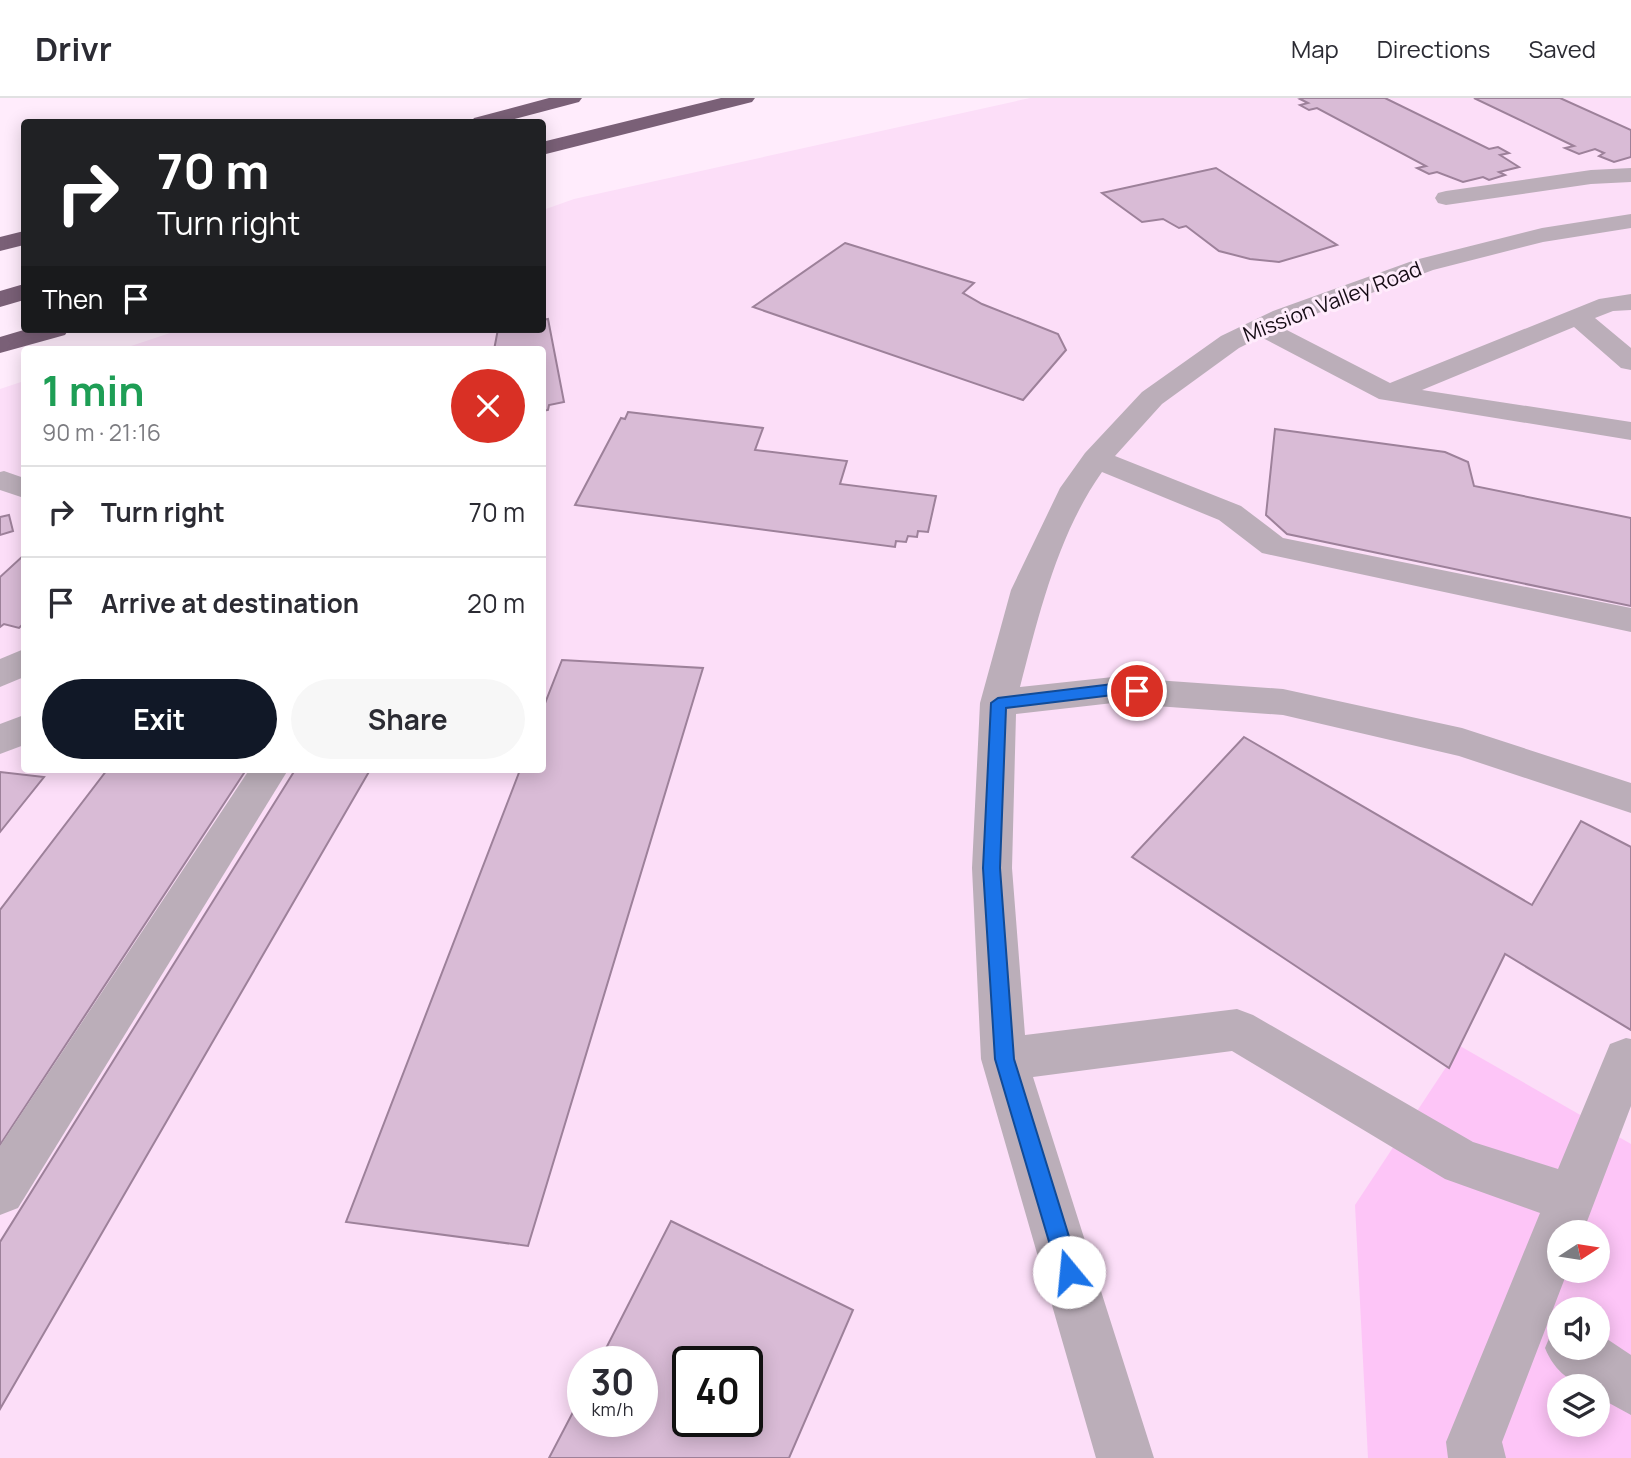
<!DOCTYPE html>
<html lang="en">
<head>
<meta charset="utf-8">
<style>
	body { margin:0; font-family:Manrope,sans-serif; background:#f7f7f7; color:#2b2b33; height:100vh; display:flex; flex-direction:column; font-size:26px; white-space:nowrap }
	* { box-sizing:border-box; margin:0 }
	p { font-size:23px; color:#7c7c81 }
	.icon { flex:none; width:38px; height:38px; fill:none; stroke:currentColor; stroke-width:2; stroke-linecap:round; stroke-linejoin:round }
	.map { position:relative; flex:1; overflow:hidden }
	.drawer { position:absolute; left:21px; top:248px; width:525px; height:427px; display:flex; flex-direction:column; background:#fff; border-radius:7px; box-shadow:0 4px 18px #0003 }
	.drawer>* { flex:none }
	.hud { position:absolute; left:21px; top:21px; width:525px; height:214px; border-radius:7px; box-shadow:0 4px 18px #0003; background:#202124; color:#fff; overflow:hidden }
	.needle { width:46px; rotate:78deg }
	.tools { position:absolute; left:1547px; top:1122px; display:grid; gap:14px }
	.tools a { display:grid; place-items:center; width:63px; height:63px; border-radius:50%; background:#fff; box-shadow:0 4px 18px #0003; font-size:35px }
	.speed { position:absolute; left:567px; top:1248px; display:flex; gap:14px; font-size:35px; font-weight:700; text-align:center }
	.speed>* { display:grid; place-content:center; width:91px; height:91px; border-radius:50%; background:#fff; box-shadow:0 4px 18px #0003; line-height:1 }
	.speed small { font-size:18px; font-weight:400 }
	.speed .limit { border:4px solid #111; border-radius:10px; background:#fff; color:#111 }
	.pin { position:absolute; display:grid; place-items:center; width:60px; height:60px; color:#fff; margin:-30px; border:4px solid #fff; border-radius:50%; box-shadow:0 2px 7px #0007 }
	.me { position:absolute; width:77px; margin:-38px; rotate:343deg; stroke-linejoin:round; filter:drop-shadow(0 0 5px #0008) }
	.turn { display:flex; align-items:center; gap:24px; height:147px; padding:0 21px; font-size:32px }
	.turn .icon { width:91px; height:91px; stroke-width:2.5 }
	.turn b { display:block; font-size:49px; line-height:60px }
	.then { display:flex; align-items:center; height:66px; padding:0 21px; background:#0003; gap:14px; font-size:26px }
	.round { display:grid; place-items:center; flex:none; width:74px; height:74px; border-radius:37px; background:#f7f7f7 }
	.head { display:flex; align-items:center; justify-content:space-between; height:119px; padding:0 21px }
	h1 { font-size:42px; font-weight:700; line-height:52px; color:#1e9e55 }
	.cta { display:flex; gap:14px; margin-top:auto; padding:14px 21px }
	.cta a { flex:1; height:80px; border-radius:42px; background:#111827; color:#fff; font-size:28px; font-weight:700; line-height:80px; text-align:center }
	.cta a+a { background:#f7f7f7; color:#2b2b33 }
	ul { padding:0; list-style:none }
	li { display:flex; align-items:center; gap:21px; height:91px; padding:0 21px; border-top:2px solid #e1e1e2 }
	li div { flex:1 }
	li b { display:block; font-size:26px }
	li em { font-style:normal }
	header { display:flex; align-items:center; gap:42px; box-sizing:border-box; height:98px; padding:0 35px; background:#fff; border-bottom:2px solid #e1e1e2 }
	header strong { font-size:33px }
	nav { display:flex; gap:38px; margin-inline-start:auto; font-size:24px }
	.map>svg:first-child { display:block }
</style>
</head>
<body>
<header>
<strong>Drivr</strong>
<nav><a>Map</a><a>Directions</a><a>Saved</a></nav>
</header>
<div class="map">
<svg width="1631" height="1360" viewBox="0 0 1631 1360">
	<rect width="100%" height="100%" fill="#ffecfc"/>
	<path fill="#fcdef8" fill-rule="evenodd" d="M1030 0H1631V1360H0V291L24 283V672H542V252H119L182 231H542L543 112 574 101ZM1559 1134H1598V1172H1559ZM1559 1211H1598V1250H1559ZM583 1264H642V1323H583ZM688 1264H747V1323H688ZM1559 1288H1598V1326H1559Z"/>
	<path fill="#fdc5f7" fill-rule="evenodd" d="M1460 948 1631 1046V1360H1368L1355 1107ZM1559 1134H1598V1172H1559ZM1559 1211H1598V1250H1559ZM1559 1288H1598V1326H1559Z"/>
	<g fill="#d9bbd6" stroke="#9d819a" stroke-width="2" fill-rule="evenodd">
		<polygon points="1304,0 1385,0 1489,51 1498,49 1509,55 1500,57 1519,69 1499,74 1505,77 1489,82 1483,79 1463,84 1437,74 1429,76 1417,70 1426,68 1317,10 1309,12 1300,7 1308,5 1300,1"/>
		<polygon points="1474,0 1560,0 1631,32 1631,59 1614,64 1599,58 1604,55 1595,51 1579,56 1565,50 1574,48"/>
		<polygon points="1216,70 1337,147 1279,164 1250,161 1219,153 1186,128 1179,130 1163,121 1142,124 1102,95"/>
		<polygon points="845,145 974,185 963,195 982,206 1058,236 1066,252 1023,302 753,209"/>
		<polygon points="548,221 564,304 549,307 548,312 542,313 542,252 494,252 498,231 542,231 542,222"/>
		<polygon points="628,314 763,330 755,352 847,363 840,386 936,398 928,434 918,433 917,439 908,438 906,444 896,443 895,449 575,407 621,320 625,321"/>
		<polygon points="1275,331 1445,354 1468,364 1474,388 1631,420 1631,508 1287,436 1266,417"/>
		<polygon points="9,417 13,433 0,437 0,419"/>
		<polygon points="24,457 24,525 19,530 4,526 0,529 0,479"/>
		<polygon points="562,562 703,570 528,1148 346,1124 520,672 542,672 542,613"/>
		<polygon points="1244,639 1532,807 1581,723 1631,749 1631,932 1505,856 1449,970 1132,759"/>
		<polygon points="107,672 246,672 0,1047 0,812"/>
		<polygon points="295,672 370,672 0,1311 0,1144"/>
		<polygon points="0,674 44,679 0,734"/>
		<path d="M671 1123 853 1212 789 1360H549L583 1295V1323H642V1264H599ZM688 1264H747V1323H688Z"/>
	</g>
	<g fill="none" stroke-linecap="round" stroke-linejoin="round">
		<g fill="#bbaeb9" fill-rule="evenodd">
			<polygon points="1631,70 1631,84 1591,86 1446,107 1438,105 1435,100 1438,95 1446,93 1591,72"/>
			<path d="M1631 116V130L1543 144 1433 172 1281 229 1390 285 1599 201 1631 196V212L1613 213 1595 220 1631 250V272L1621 270 1574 229 1422 292 1631 324V342L1379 301 1261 239 1239 250 1162 306 1115 358 1241 408 1283 440 1631 510V534L1262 455 1219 422 1102 374C1058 436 1039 516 1020 589L1113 579 1283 591 1462 630 1631 685V715L1459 658 1283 617 1113 605 1016 616 1012 770 1025 937 1237 911 1253 917 1473 1044 1558 1071 1610 946 1626 940 1631 941V1008L1583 1134H1559V1172H1568L1502 1344 1506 1360H1448L1446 1344 1540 1115 1445 1081 1232 953 1033 979 1154 1360H1096L981 961 972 770 980 605 1011 492 1060 390 1085 355 1142 294 1221 238 1273 213 1415 162 1542 130Z"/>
			<polygon points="4,373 24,380 24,400 0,392 0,374"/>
			<polygon points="24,551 24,579 0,589 0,561"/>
			<polygon points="24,617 24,647 0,656 0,626"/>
			<polygon points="249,672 288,672 18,1110 0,1117 0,1048"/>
			<path d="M1559 1228V1250H1598V1235L1631 1257V1317L1598 1299V1288C1572 1288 1555 1274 1545 1250L1553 1231Z"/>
		</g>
		<g fill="#7a6077" fill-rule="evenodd">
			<polygon points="549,0 582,0 579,4 503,24 471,24 474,20"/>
			<polygon points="721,0 755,0 752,4 542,57 542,44"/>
			<polygon points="24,133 24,147 0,153 0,139"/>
			<polygon points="24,186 24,202 0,209 0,193"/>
			<polygon points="27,231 69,231 65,237 0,255 0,239"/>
		</g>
	</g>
	<polygon fill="#1a73e8" stroke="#114b97" stroke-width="2" points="1113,586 1137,588 1144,593 1137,599 1113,597 1006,610 1000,770 1014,961 1080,1174 1077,1181 1069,1184 1061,1181 1058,1174 995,961 983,770 991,605 998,600"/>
	<g text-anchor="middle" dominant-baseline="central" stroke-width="6" stroke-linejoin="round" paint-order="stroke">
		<g font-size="21" fill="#160c15" stroke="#ffecfc">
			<text transform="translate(1332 203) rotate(-21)">Mission Valley Road</text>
		</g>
	</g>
</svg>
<div class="tools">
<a><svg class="needle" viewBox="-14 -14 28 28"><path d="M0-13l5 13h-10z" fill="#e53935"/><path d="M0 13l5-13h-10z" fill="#7c7c81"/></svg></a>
<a><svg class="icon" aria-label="sound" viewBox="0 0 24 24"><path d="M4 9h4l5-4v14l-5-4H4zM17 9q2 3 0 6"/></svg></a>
<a><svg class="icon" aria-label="layers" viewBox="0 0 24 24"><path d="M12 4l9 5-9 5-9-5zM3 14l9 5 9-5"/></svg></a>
</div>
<div class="speed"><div>30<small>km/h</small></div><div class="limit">40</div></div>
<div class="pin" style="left:1137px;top:593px;background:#d93025"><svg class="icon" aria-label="arrive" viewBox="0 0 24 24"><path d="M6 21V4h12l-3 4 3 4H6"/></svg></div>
<svg class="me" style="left:1069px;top:1174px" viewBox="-20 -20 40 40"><circle r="19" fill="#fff"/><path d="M0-13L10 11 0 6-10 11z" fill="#1a73e8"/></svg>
<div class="hud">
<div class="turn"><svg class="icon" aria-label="right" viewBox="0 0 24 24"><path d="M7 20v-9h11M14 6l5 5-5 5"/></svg><div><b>70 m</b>Turn right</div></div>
<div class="then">Then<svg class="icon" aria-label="arrive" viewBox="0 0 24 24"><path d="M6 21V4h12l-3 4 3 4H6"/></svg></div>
</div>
<section class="drawer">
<div class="head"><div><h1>1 min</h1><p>90 m · 21:16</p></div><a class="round" style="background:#d93025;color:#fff"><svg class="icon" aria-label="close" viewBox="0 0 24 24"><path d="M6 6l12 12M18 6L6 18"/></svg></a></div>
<ul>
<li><svg class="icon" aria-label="right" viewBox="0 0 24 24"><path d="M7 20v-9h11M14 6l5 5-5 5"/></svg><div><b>Turn right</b></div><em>70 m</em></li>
<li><svg class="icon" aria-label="arrive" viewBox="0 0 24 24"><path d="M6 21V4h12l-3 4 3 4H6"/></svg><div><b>Arrive at destination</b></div><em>20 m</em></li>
</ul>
<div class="cta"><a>Exit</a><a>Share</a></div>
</section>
</div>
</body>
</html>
